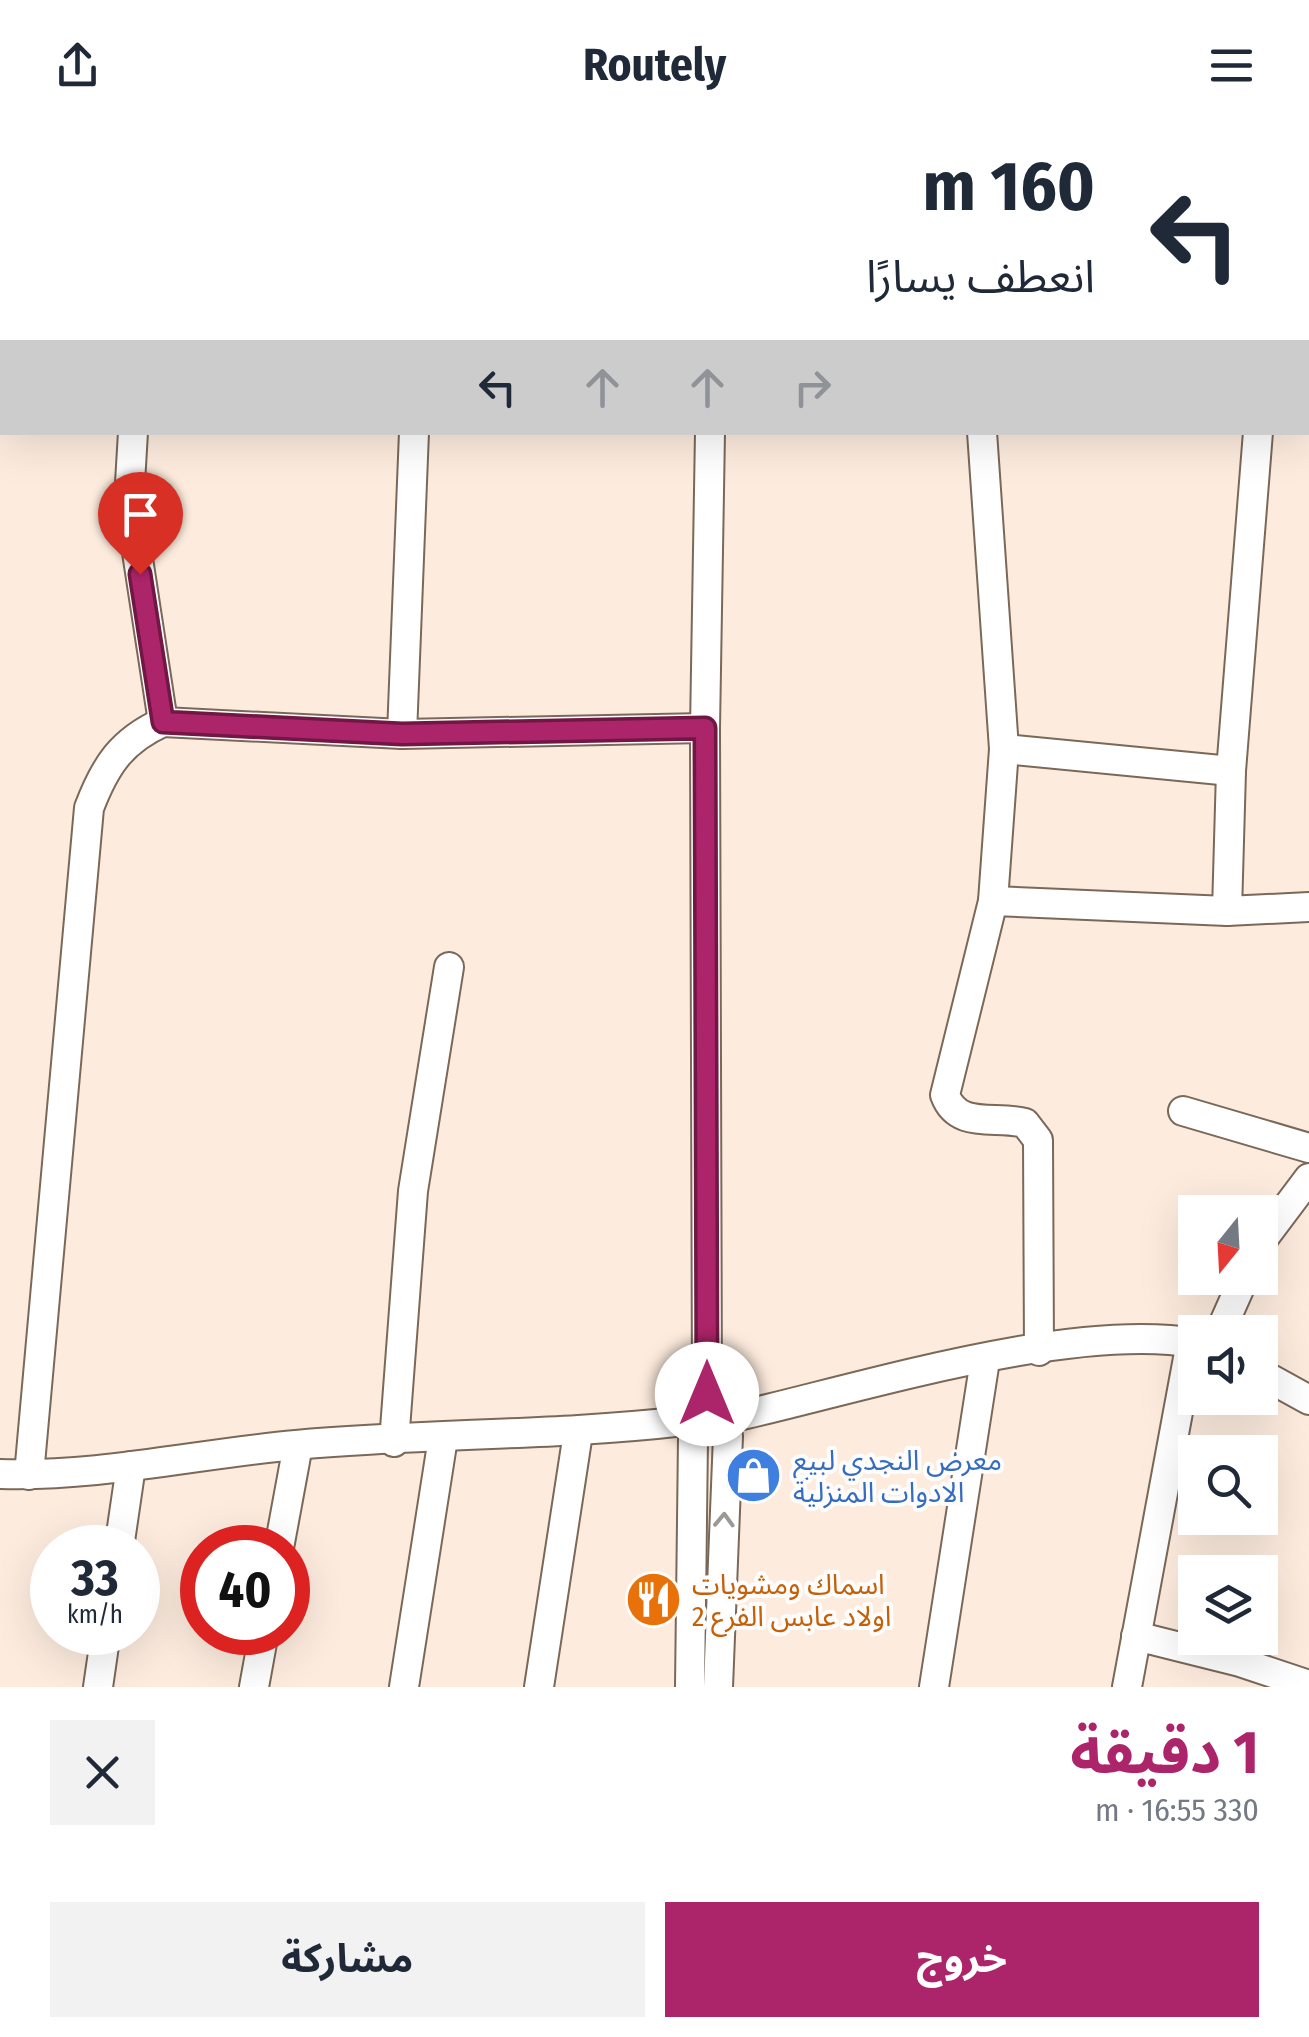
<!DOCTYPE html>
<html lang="ar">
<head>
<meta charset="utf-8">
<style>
	body { margin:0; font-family:"Fira Sans Condensed","Noto Sans Arabic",sans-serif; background:#f2f2f3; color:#1f2937; direction:rtl; height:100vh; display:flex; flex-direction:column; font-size:38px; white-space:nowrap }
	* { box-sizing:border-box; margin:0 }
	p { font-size:32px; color:#747a83 }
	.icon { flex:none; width:55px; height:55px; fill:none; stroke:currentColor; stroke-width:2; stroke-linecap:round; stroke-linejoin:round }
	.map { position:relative; height:1557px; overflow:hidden; direction:ltr }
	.sheet { display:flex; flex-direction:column; background:#fff; flex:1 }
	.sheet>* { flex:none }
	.banner { position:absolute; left:0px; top:0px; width:1310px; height:305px; box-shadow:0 10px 40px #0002; direction:rtl; background:#fff; color:#1f2937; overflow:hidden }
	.needle { width:65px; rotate:198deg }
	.controls { position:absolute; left:1178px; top:1065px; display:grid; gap:20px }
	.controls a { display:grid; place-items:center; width:100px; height:100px; border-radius:0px; background:#fff; box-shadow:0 10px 40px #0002; font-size:50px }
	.speed { position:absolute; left:30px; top:1395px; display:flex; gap:20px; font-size:50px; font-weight:700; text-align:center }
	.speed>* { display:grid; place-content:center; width:130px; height:130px; border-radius:50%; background:#fff; box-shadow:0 10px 40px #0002; line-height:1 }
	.speed small { font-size:25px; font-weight:400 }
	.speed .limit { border:15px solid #d22; background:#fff; color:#111 }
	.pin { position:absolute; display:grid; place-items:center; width:85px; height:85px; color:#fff; margin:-102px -42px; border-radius:50% 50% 50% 0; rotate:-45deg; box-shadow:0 0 10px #0007 }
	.pin .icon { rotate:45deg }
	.me { position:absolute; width:110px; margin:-55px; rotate:0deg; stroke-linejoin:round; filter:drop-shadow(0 0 8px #0008) }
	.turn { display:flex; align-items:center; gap:35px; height:210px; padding:0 50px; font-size:45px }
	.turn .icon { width:130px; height:130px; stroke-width:2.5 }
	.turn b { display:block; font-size:70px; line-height:85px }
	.lanes { display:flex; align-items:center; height:95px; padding:0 50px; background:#0003; justify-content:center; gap:50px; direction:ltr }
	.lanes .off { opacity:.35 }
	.round { display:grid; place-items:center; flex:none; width:105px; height:105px; border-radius:0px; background:#f2f2f3 }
	.summary { display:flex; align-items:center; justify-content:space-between; height:170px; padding:0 50px }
	h1 { font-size:60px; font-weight:700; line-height:75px; color:#ac2469 }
	.primary-button { display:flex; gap:20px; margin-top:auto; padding:20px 50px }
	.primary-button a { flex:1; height:115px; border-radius:0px; background:#ac2469; color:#fff; font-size:40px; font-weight:700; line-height:115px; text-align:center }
	.primary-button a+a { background:#f2f2f3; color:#1f2937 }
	header { display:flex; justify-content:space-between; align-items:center; height:130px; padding:0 50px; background:#fff; font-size:45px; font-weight:700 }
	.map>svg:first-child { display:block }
</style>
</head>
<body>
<header><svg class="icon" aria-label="menu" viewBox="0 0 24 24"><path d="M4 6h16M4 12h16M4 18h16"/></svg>Routely<svg class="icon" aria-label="share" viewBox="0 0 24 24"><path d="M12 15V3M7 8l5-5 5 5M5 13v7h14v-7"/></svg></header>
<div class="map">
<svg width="1309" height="1557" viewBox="0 0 1309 1557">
	<rect width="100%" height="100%" fill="#fdecde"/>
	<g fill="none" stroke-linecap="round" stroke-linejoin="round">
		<defs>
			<g id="minor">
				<polyline points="133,0 156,2"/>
				<polyline points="691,0 706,2"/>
				<polyline points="314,2 314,0"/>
				<polyline points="489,2 490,0"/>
				<polyline points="1051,2 1051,0"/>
				<polyline points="1308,234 1309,234"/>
				<polyline points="133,302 129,370 163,592"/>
				<path d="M982 302 1004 619 993 771 945 965C958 1000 995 985 1025 993L1038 1010 1039 1221"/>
				<polyline points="402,604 414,302"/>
				<polyline points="1004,619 1231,641"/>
				<polyline points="993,771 1227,781 1309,777"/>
				<polyline points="1227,781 1231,641 1258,302"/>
				<polyline points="1183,981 1309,1018"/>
				<polyline points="1260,1113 1309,1048"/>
				<polyline points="1220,1202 1244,1148"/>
				<polyline points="1260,1243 1309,1270"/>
				<polyline points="707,1264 705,598 710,302"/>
				<path d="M734 1287C861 1258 1070 1192 1195 1213"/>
				<polyline points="394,1312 413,1061 449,837"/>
				<path d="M0 1344C99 1347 197 1324 296 1315 425 1303 555 1306 684 1291"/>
				<path d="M29 1345 89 678C105 636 121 611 163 592L402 604 705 598"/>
				<polyline points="119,1418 131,1336"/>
				<polyline points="279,1418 298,1315"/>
				<polyline points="1136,1506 1240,1532 1309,1555"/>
				<polyline points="98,1557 106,1502"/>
				<polyline points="254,1557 264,1502"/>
				<polyline points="404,1557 443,1308"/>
				<polyline points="539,1557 578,1303"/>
				<polyline points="690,1557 693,1308"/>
				<polyline points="718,1557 728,1306"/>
				<polyline points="934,1557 985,1230"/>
				<polyline points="1127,1557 1191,1212"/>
			</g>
		</defs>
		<use href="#minor" stroke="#7a6859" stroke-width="32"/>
		<use href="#minor" stroke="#fff" stroke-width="28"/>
	</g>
	<defs><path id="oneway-chevron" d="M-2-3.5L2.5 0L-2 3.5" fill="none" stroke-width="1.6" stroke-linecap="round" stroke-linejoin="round" transform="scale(2.5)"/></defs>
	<use stroke="#9b9895" href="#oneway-chevron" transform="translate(724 1390) rotate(-88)"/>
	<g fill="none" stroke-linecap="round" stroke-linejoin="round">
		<defs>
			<polyline id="route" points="140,444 163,592 402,604 705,598 707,1264"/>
		</defs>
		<use href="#route" stroke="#701744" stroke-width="25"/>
		<use href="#route" stroke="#ac2469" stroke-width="18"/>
	</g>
	<defs>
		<symbol id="shop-disc" viewBox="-11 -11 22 22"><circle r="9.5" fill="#3f7fe0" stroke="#fdfdfd"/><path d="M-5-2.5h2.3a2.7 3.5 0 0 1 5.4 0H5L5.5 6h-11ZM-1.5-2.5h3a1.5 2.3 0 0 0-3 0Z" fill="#fff"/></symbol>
		<symbol id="restaurant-disc" viewBox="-11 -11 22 22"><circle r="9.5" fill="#e8710a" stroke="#fdfdfd"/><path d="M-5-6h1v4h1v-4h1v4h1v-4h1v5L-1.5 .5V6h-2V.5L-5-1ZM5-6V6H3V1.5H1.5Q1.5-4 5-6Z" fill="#fff"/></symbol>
	</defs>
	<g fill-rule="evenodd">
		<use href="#shop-disc" x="722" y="1314" width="63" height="63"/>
		<use href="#restaurant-disc" x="622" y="1438" width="63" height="63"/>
	</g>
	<g text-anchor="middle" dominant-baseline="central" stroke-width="8" stroke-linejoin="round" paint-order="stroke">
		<g font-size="28" fill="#366cbe" stroke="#fdfdfd" text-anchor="start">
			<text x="793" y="1330">معرض النجدي لبيع<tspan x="793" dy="32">الادوات المنزلية</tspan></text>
		</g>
		<g font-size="28" fill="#c56008" stroke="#fdfdfd" text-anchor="start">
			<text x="692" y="1454">اسماك ومشويات<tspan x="692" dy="32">اولاد عابس الفرع 2</tspan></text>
		</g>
	</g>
</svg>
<div class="controls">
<a><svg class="needle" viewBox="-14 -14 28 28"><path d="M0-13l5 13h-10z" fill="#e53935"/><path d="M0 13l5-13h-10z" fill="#747a83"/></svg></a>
<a><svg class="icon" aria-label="sound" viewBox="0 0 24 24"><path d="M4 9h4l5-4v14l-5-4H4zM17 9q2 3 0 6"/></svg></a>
<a><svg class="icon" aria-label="search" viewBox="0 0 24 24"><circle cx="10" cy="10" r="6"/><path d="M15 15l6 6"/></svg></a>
<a><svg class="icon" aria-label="layers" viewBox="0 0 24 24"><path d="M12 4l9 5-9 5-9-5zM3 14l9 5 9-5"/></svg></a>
</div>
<div class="speed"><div>33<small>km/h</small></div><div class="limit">40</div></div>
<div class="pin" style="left:140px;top:444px;background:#d93025"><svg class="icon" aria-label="arrive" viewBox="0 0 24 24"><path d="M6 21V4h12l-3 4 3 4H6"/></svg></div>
<svg class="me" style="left:707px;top:1264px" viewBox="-20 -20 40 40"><circle r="19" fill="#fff"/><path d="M0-13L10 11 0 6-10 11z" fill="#ac2469"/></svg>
<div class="banner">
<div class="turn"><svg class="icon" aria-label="left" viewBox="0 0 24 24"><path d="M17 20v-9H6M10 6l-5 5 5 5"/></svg><div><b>160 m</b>انعطف يسارًا</div></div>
<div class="lanes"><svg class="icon" aria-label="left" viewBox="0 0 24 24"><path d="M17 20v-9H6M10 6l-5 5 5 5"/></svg><svg class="icon off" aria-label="ahead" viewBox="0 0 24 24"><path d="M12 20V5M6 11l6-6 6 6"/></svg><svg class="icon off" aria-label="ahead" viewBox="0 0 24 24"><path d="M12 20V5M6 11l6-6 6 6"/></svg><svg class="icon off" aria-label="right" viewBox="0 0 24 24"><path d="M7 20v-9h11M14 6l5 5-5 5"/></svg></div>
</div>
</div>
<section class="sheet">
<div class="summary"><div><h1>1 دقيقة</h1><p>330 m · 16:55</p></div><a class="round"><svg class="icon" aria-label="close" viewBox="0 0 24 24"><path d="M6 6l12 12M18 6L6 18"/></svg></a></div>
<div class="primary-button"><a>خروج</a><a>مشاركة</a></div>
</section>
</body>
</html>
